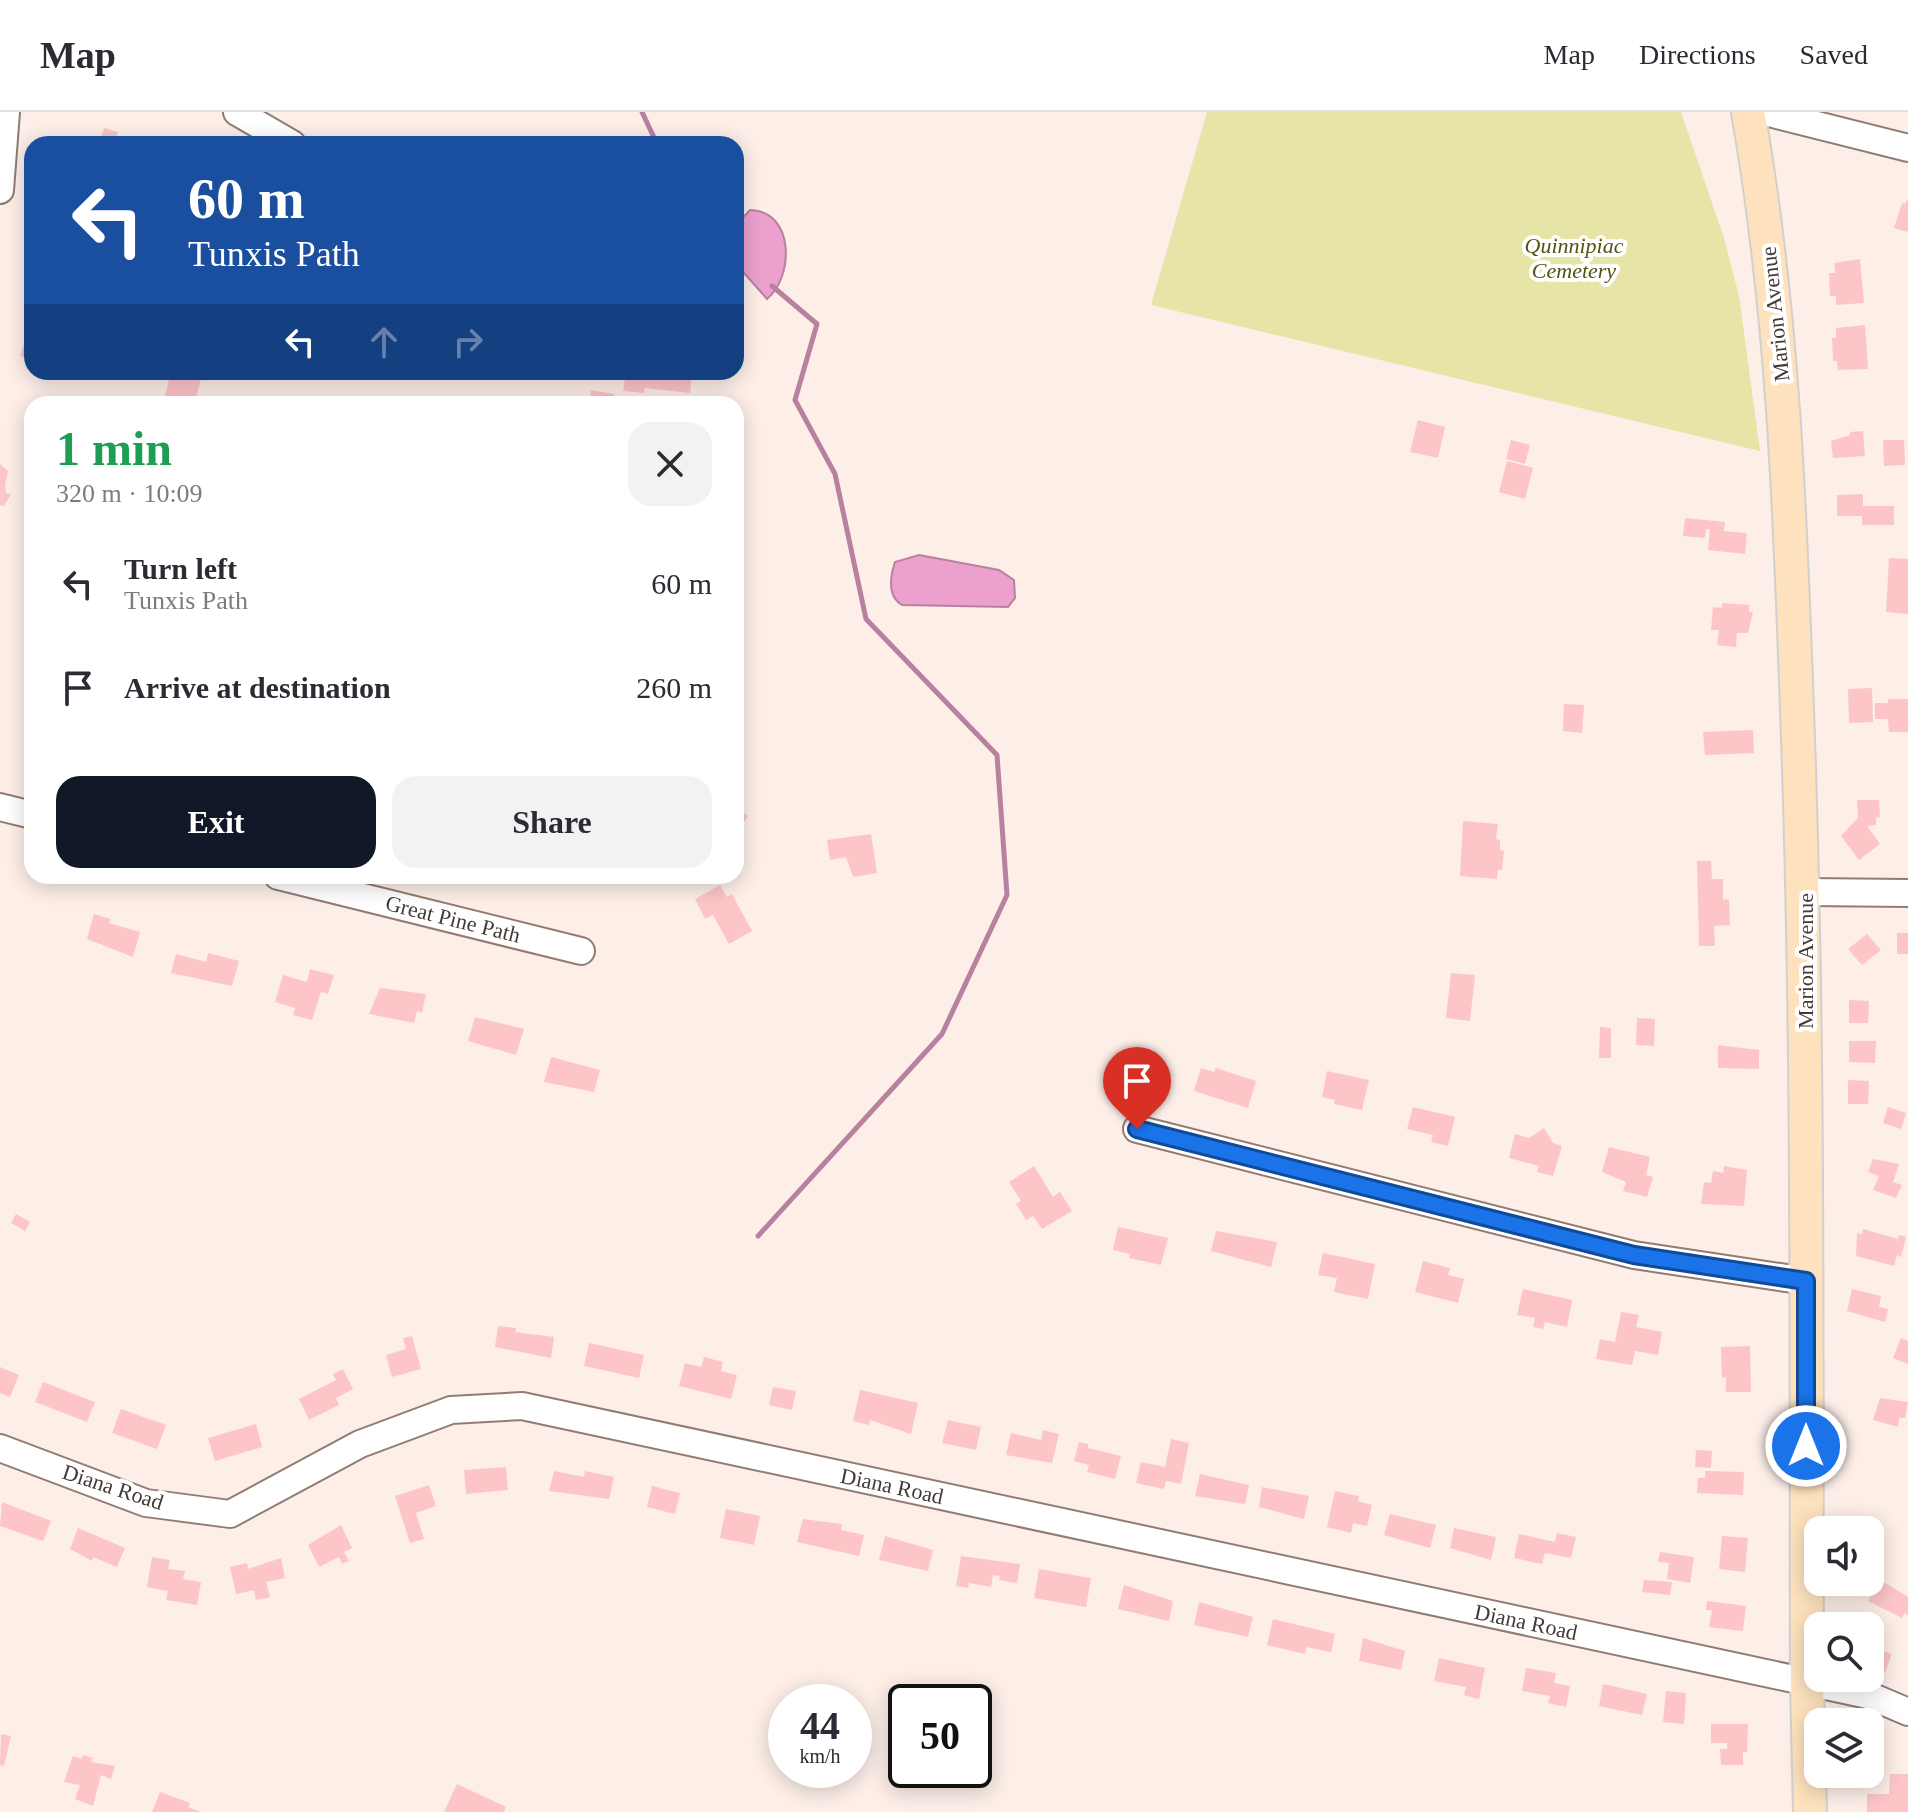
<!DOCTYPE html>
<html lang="en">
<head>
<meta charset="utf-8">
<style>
	body { margin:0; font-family:"Times New Roman",serif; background:#f2f2f3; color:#2b2b33; height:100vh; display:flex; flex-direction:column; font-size:30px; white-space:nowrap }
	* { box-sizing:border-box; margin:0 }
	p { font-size:26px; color:#7c7c81 }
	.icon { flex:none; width:44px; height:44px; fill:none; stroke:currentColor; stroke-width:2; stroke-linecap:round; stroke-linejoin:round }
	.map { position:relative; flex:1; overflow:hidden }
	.sheet { position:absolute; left:24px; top:284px; width:720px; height:488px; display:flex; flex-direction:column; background:#fff; border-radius:24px; box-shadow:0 4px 20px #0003 }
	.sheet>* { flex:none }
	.banner { position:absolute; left:24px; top:24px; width:720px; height:244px; border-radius:24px; box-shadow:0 4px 20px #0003; background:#1a4fa0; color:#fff; overflow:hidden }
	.fabs { position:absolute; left:1804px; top:1404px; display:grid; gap:16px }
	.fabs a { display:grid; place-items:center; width:80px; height:80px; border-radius:16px; background:#fff; box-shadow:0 4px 20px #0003; font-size:40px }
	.speed { position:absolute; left:768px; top:1572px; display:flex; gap:16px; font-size:40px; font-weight:700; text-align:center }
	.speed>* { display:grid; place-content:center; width:104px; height:104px; border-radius:50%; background:#fff; box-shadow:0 4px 20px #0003; line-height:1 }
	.speed small { font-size:20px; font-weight:400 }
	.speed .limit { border:4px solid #111; border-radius:12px; background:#fff; color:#111 }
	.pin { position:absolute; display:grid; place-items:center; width:68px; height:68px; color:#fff; margin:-82px -34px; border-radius:50% 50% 50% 0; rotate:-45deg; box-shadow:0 0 8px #0007 }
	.pin .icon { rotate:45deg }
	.me { position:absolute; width:88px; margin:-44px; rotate:0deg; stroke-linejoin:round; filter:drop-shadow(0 0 6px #0008) }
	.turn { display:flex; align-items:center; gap:28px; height:168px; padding:0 32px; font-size:36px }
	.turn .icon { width:104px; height:104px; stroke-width:2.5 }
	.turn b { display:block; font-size:56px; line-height:68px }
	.lanes { display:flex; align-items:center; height:76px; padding:0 32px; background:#0003; justify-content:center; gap:40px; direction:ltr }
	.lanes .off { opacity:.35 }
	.round { display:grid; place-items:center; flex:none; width:84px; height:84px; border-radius:24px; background:#f2f2f3 }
	.head { display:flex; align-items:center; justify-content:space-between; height:136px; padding:0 32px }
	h1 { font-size:48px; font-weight:700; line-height:60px; color:#1e9e55 }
	.primary-button { display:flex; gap:16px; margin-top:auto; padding:16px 32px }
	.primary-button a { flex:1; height:92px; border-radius:24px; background:#111827; color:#fff; font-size:32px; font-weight:700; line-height:92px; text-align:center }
	.primary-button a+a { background:#f2f2f3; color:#2b2b33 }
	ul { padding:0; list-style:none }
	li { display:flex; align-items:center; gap:24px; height:104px; padding:0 32px }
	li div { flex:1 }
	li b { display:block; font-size:30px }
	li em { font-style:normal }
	header { display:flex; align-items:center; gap:48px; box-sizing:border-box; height:112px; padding:0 40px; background:#fff; border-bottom:2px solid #e1e1e2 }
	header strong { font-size:38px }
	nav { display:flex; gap:44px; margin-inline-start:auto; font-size:28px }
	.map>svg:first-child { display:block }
</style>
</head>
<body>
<header>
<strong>Map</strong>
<nav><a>Map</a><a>Directions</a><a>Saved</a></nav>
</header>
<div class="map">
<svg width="1908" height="1700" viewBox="0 0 1908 1700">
	<rect width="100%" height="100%" fill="#fdeee8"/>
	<polygon fill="#e6e4a6" points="1207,0 1681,0 1724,126 1739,184 1760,339 1151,193"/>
	<g fill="#eca0ce" stroke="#b981a0" stroke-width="2">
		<path d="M750 98C795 99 794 165 767 187L736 152V113Z"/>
		<path d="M919 443 999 458 1014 468 1015 486 1008 495 902 493C887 484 890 465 895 450Z"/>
	</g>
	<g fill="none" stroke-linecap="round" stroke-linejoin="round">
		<g stroke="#b981a0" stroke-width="5">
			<polyline points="642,0 657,32"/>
			<polyline points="758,1124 942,922 1007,783 997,643 866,507 835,362 795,288 817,212 772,174"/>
		</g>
	</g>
	<g fill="#fdc5c8">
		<polygon points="104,16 118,20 113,32 99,32"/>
		<polygon points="1908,86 1908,120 1894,116 1902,91 1905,92"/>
		<polygon points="1860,147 1864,191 1836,193 1836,184 1830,184 1829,161 1835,161 1834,151"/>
		<polygon points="1865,213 1868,257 1838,258 1837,249 1833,249 1832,226 1836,226 1836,216"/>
		<polygon points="27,222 32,223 32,248 20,244"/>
		<polygon points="171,260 203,260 194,292 163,292"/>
		<polygon points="626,260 692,260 690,281 645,276 644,281 623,279"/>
		<polygon points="591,278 614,282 612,292 589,292"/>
		<polygon points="1418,308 1445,315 1438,346 1410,340"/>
		<polygon points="1863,319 1865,344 1833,346 1831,329 1850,323 1850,320"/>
		<polygon points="1511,328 1530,333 1525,352 1506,347"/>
		<polygon points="1883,328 1904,328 1905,353 1884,354"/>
		<polygon points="1507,349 1533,356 1525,387 1499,380"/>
		<polygon points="0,352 8,359 5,373 6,381 11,382 4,394 0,393"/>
		<polygon points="1863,382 1863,394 1894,394 1894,413 1862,413 1862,404 1837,404 1837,383"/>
		<polygon points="1685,406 1725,410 1724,419 1747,421 1745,442 1708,438 1710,417 1706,417 1705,426 1683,424"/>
		<polygon points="1889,446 1908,447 1908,502 1886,500"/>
		<polygon points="1722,491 1749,493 1749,500 1753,500 1748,521 1737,521 1736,535 1717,533 1719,518 1711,518 1713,495 1722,496"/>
		<polygon points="1872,576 1873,610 1849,611 1848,577"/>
		<polygon points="1888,587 1908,587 1908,620 1889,620 1888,607 1875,607 1875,591 1888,591"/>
		<polygon points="1564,592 1584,593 1582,621 1563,619"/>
		<polygon points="1753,618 1754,641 1705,643 1703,620"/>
		<polygon points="1857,688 1879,688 1880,705 1876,706 1876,713 1867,714 1880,732 1859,748 1841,724 1858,706"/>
		<polygon points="736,695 748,704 736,722"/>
		<polygon points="1463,709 1498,712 1496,727 1500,728 1500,738 1504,739 1502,758 1498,758 1497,767 1460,764"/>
		<polygon points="871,722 877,761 853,765 846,745 830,748 827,728"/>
		<polygon points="1697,749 1711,749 1712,767 1723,767 1723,788 1729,787 1730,813 1714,814 1715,834 1699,834"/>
		<polygon points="720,773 727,785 732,782 752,819 729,832 713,803 705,807 695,787"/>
		<polygon points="94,802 111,807 109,811 140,820 133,845 87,827"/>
		<rect x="1897" y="821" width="11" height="21"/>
		<polygon points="1867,822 1881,838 1862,853 1848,837"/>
		<polygon points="208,841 239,849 232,874 171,861 176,842 206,850"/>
		<polygon points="310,857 334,863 328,882 321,880 312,908 293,903 295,896 275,890 283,863 307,870"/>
		<polygon points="1451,861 1475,863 1470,909 1446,906"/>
		<polygon points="380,876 426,882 422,901 417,899 414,911 369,902"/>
		<polygon points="1849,888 1869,889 1868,911 1849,911"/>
		<polygon points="475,905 524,917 516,943 468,929"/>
		<polygon points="1637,906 1655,907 1654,934 1636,933"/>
		<polygon points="1600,915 1611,916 1611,946 1599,946"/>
		<polygon points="1849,929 1876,929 1875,951 1849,950"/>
		<polygon points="1718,933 1759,938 1759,957 1718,956"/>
		<polygon points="551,945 600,958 594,980 544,970"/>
		<polygon points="1201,956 1214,960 1216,956 1256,969 1248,996 1194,979"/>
		<polygon points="1327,959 1369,968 1362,998 1334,992 1335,988 1322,985"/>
		<polygon points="1848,968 1869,969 1868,992 1848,992"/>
		<polygon points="1413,995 1455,1005 1448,1034 1431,1030 1433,1023 1407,1017"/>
		<polygon points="1888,995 1906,1001 1901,1017 1883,1011"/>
		<polygon points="1544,1016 1553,1031 1562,1034 1553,1064 1537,1060 1539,1054 1509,1046 1515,1022 1529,1026"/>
		<polygon points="1609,1035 1650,1045 1646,1063 1653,1065 1647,1085 1623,1079 1626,1070 1602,1060"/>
		<polygon points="1873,1047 1899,1052 1893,1070 1902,1073 1896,1086 1873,1078 1879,1064 1868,1060"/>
		<polygon points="1034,1054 1053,1085 1060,1080 1072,1099 1042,1117 1033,1104 1026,1108 1016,1092 1021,1089 1009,1070"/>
		<polygon points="1724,1054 1747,1058 1744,1094 1701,1092 1704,1070 1711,1071 1713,1059 1723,1061"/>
		<polygon points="16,1102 30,1110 25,1119 11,1111"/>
		<polygon points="1118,1115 1168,1126 1161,1153 1129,1146 1130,1142 1113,1138"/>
		<polygon points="1863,1117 1898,1127 1899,1123 1906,1125 1901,1145 1897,1143 1894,1154 1856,1144 1857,1121 1862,1122"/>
		<polygon points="1216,1119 1277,1130 1271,1155 1211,1139"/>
		<polygon points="1323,1141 1375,1152 1368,1187 1334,1180 1337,1166 1318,1163"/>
		<polygon points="1423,1149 1450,1156 1448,1163 1464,1167 1458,1191 1415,1180"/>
		<polygon points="1523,1177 1572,1188 1567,1215 1545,1210 1543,1217 1533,1215 1535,1206 1517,1203"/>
		<polygon points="1852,1177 1881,1184 1879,1195 1888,1197 1885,1210 1847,1199"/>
		<polygon points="1621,1200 1639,1203 1636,1215 1662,1220 1658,1243 1635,1239 1632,1253 1596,1247 1600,1227 1615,1230"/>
		<polygon points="498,1214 516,1216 515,1220 554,1225 551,1246 495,1235"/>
		<polygon points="412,1224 421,1257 392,1265 386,1243 406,1237 403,1226"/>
		<polygon points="1901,1226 1908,1229 1908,1252 1893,1246"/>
		<polygon points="589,1231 644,1243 639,1266 584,1254"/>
		<polygon points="1750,1234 1751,1280 1726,1280 1726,1265 1722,1266 1721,1235"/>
		<polygon points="704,1245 723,1250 721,1259 737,1263 731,1287 679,1274 685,1251 701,1255"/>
		<polygon points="0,1255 19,1263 10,1285 0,1281"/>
		<polygon points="343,1257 353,1277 336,1286 339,1293 309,1308 299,1287 336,1268 333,1262"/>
		<polygon points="43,1270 95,1290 87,1310 35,1290"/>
		<polygon points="773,1275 796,1279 792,1298 769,1293"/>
		<polygon points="860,1278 918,1291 911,1322 870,1308 869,1313 853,1309"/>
		<polygon points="1880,1286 1908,1290 1905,1306 1899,1306 1898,1315 1873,1308"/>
		<polygon points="121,1297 166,1313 157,1337 112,1321"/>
		<polygon points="948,1308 981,1315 976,1338 942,1331"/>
		<polygon points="256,1312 262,1335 215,1349 208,1326"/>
		<polygon points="1043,1318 1059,1322 1052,1351 1006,1343 1011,1321 1041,1328"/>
		<polygon points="1171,1327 1189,1331 1181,1372 1166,1369 1164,1377 1136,1371 1141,1350 1165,1355"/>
		<polygon points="1079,1330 1088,1332 1088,1336 1121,1344 1115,1367 1087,1360 1089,1353 1074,1349"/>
		<polygon points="1696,1338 1712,1339 1711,1356 1695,1355"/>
		<polygon points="506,1355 508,1378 466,1382 464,1358"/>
		<polygon points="554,1359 584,1365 585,1359 614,1365 609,1387 549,1379"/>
		<polygon points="1705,1359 1744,1360 1743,1383 1697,1381 1698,1366 1705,1366"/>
		<polygon points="1200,1362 1249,1373 1245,1392 1195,1384"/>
		<polygon points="429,1373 436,1394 416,1401 424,1427 410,1431 395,1384"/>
		<polygon points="652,1374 680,1381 675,1402 647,1395"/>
		<polygon points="1262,1375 1309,1384 1304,1407 1259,1395"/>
		<polygon points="1335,1379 1359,1384 1358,1389 1372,1393 1367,1414 1353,1411 1351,1421 1327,1415"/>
		<polygon points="2,1390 51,1409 43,1429 0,1414"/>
		<polygon points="726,1397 760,1404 754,1433 720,1426"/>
		<polygon points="1390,1402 1436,1413 1430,1436 1384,1423"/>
		<polygon points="803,1407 842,1412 841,1418 864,1423 859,1444 797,1430"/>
		<polygon points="341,1413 352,1436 344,1440 349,1449 342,1452 339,1445 319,1455 308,1433"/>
		<polygon points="78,1416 125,1436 117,1455 93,1445 92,1449 70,1437"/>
		<polygon points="1454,1416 1496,1425 1491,1448 1450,1436"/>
		<polygon points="1557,1421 1576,1425 1571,1446 1545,1441 1542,1452 1514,1446 1519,1422 1555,1430"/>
		<polygon points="885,1424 933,1438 928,1459 879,1448"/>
		<polygon points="1722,1424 1748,1426 1745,1460 1719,1457"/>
		<polygon points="1660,1440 1694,1445 1690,1471 1667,1467 1669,1451 1658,1450"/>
		<polygon points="961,1444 1020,1452 1017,1471 999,1468 1000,1464 993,1463 991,1475 969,1471 968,1476 956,1474"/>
		<polygon points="152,1445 170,1448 168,1457 185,1459 183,1467 201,1470 197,1493 166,1488 168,1479 147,1475"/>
		<polygon points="281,1446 285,1466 266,1470 270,1485 256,1488 254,1478 236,1482 230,1455 247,1451 248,1457"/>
		<polygon points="1039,1457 1091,1466 1086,1495 1034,1486"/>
		<polygon points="1879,1467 1908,1485 1908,1503 1904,1501 1902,1506 1868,1489"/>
		<polygon points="1644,1468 1672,1470 1670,1483 1642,1480"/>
		<polygon points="1124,1473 1173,1489 1169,1509 1118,1497"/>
		<polygon points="1707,1489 1746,1494 1743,1519 1709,1515 1712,1498 1706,1498"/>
		<polygon points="1199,1490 1253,1505 1248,1525 1194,1513"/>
		<polygon points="1273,1507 1335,1522 1331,1540 1306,1535 1305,1542 1267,1533"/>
		<polygon points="1363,1526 1405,1539 1401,1558 1359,1549"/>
		<polygon points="1871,1534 1892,1542 1883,1565 1870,1559"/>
		<polygon points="1439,1546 1485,1556 1479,1587 1464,1583 1466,1575 1434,1569"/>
		<polygon points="1526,1556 1556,1561 1554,1571 1570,1574 1566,1595 1548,1591 1550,1584 1522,1579"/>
		<polygon points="1603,1572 1647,1582 1642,1603 1599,1594"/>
		<polygon points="1666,1579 1686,1581 1684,1612 1663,1610"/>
		<polygon points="1711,1612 1748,1612 1747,1640 1743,1640 1743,1653 1721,1653 1720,1637 1727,1637 1727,1631 1711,1631"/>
		<polygon points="1,1622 11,1624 4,1654 0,1653"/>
		<polygon points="83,1643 93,1646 91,1650 115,1654 111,1667 101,1663 93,1694 75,1687 80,1673 64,1670 73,1644 82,1647"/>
		<polygon points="1890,1662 1908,1662 1908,1700 1867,1700 1867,1682 1889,1682"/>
		<polygon points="457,1672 506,1695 504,1700 444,1700"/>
		<polygon points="160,1680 190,1691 188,1695 201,1700 152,1700"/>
	</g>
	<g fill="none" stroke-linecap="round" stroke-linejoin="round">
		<defs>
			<g id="minor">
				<polyline points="237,0 292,32"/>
				<polyline points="1765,0 1908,36"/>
				<polyline points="0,78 6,0"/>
				<polyline points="0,695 32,703"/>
				<polyline points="278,764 581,839"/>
				<polyline points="1805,780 1908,781"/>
				<polyline points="1137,1017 1634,1143 1806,1169"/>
				<polyline points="0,1336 146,1391 230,1402 360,1332 451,1298 522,1294 1868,1583 1908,1600"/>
			</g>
			<path id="major" d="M1748 0C1783 199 1790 397 1797 598 1809 922 1806 1246 1807 1571L1810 1700"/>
		</defs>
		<use href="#minor" stroke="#917c73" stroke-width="30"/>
		<use href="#major" stroke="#d2d0cf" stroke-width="36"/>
		<use href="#minor" stroke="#fff" stroke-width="26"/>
		<use href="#major" stroke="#fde2bd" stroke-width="32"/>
	</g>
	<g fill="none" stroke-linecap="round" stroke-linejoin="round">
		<defs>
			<polyline id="route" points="1137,1017 1634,1143 1806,1169 1806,1334"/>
		</defs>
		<use href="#route" stroke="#114b97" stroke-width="20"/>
		<use href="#route" stroke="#1a73e8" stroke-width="14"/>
	</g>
	<g text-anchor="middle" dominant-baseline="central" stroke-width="8" stroke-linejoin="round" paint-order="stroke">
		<g font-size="22" font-style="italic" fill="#555211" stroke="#fff">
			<text x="1574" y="133">Quinnipiac<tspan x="1574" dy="25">Cemetery</tspan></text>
		</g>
		<g font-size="22" fill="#433a36" stroke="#fff">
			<text transform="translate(1775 202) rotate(-96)">Marion Avenue</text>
			<text transform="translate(453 807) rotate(14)">Great Pine Path</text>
			<text transform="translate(1805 849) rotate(-90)">Marion Avenue</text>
			<text transform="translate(892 1374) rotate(12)">Diana Road</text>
			<text transform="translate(113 1375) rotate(18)">Diana Road</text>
			<text transform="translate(1526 1510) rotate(12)">Diana Road</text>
		</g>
	</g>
</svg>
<div class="fabs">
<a><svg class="icon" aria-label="sound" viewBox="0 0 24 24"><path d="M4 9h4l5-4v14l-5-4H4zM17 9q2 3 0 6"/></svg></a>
<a><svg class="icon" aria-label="search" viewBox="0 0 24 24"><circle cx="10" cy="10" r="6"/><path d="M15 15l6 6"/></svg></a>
<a><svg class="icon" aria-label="layers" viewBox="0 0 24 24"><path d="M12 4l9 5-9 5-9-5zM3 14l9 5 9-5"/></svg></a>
</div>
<div class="speed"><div>44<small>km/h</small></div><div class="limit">50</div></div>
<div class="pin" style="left:1137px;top:1017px;background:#d93025"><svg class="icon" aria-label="arrive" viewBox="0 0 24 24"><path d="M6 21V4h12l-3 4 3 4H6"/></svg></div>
<svg class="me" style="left:1806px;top:1334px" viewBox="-20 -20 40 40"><circle r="17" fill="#1a73e8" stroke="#fff" stroke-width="3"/><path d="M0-11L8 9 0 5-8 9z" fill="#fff"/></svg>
<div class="banner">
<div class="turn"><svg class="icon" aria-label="left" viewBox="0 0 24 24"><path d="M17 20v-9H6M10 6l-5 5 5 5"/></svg><div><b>60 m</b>Tunxis Path</div></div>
<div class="lanes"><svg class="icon" aria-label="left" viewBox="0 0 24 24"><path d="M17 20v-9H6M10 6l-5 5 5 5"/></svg><svg class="icon off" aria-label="ahead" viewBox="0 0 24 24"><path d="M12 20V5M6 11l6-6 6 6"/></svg><svg class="icon off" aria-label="right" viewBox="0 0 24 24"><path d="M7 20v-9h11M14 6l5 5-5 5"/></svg></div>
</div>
<section class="sheet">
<div class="head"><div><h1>1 min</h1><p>320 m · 10:09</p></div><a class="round"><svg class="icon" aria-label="close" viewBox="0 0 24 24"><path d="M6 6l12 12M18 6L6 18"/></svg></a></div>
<ul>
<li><svg class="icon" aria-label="left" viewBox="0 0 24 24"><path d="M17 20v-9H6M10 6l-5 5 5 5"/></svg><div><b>Turn left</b><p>Tunxis Path</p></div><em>60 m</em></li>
<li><svg class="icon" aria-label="arrive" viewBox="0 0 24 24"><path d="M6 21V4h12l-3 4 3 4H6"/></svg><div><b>Arrive at destination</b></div><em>260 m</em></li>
</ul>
<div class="primary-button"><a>Exit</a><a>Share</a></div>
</section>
</div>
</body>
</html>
